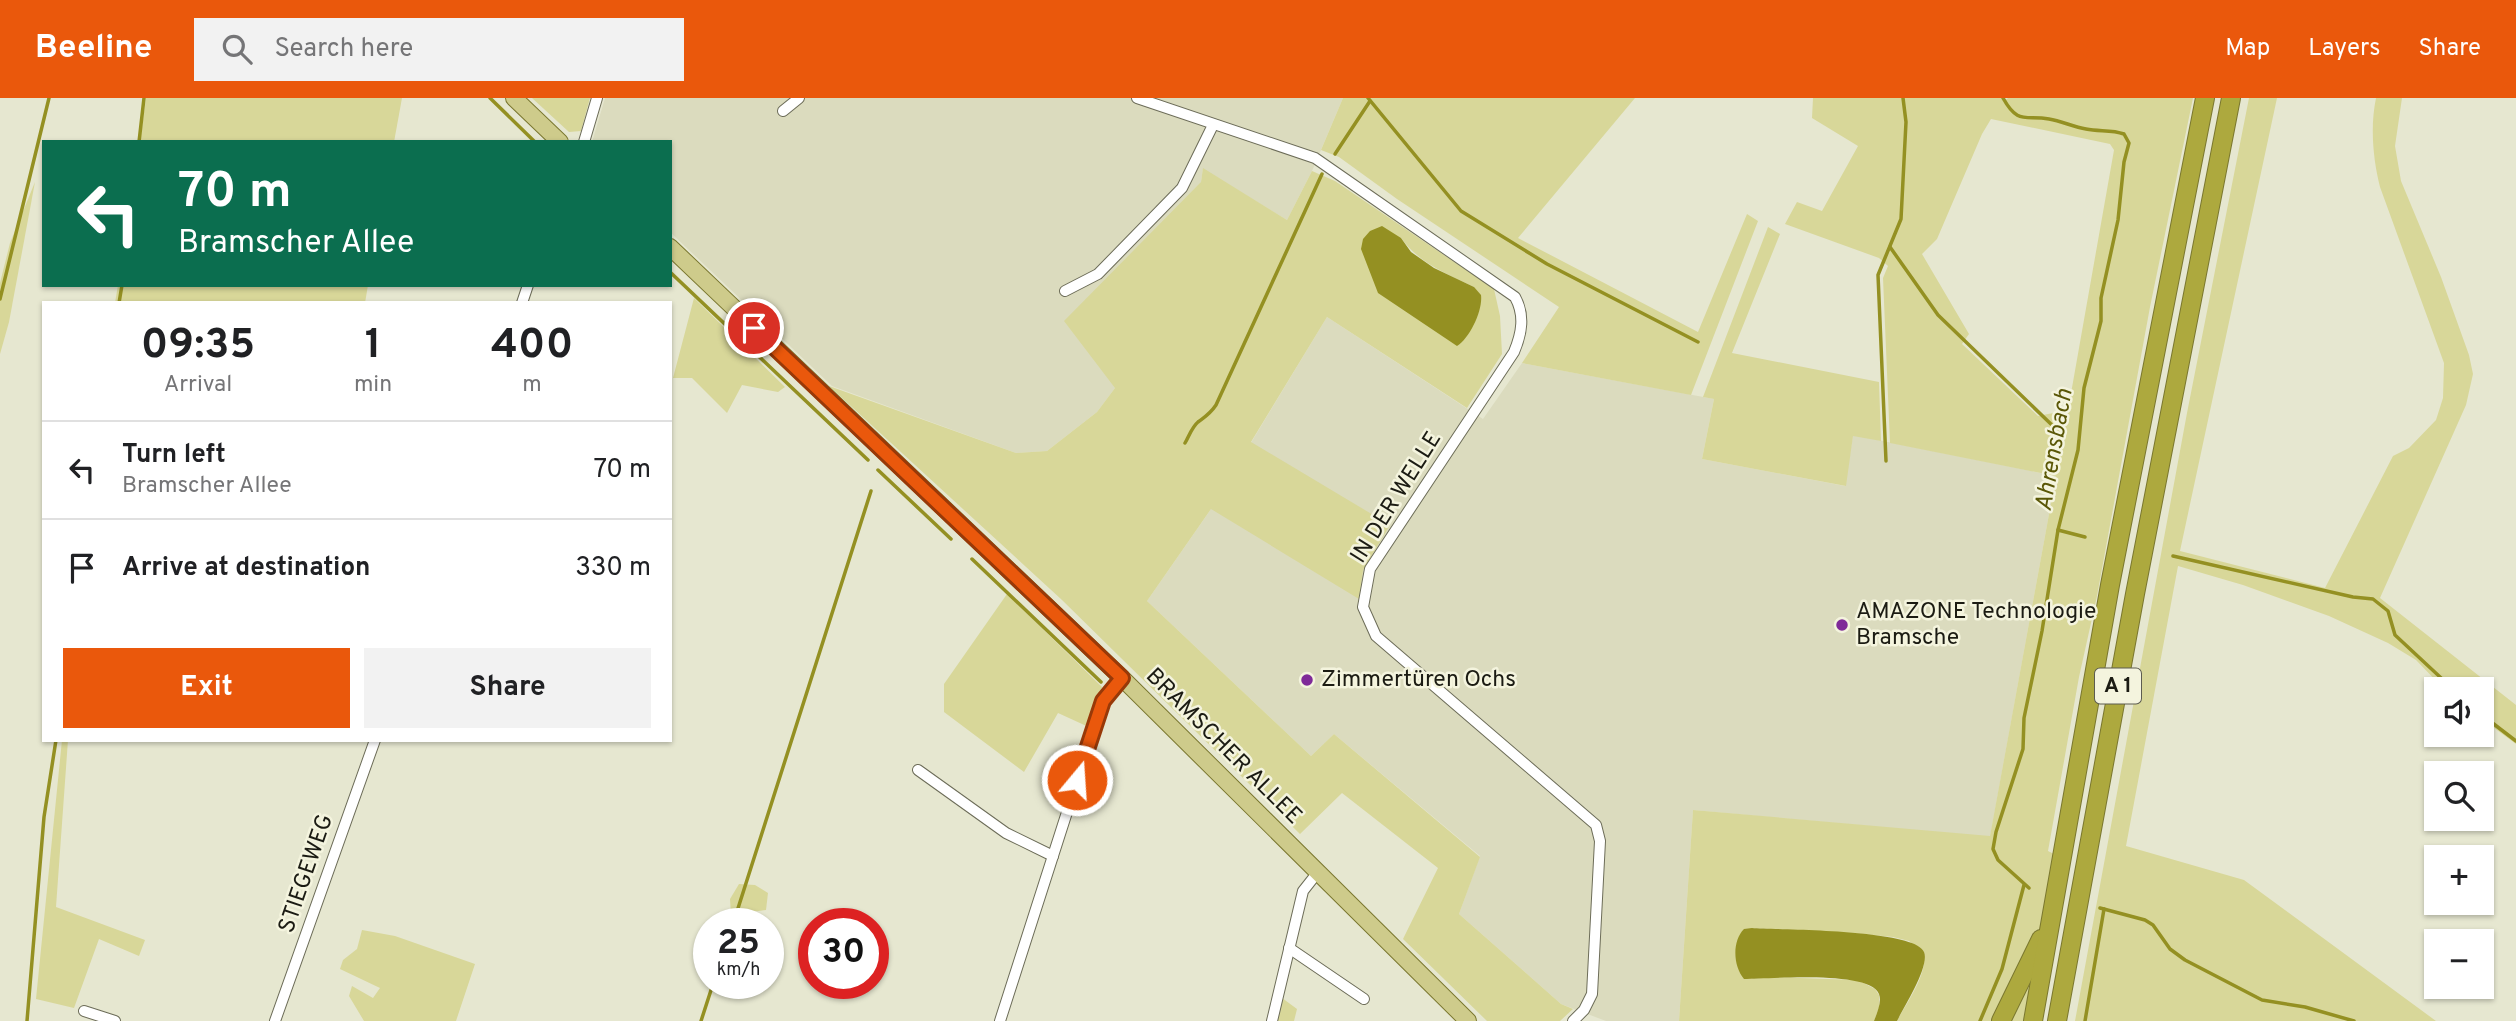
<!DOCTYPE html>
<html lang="en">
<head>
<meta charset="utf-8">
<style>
	body { margin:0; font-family:Overpass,sans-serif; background:#f2f2f2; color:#202124; height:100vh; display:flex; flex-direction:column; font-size:26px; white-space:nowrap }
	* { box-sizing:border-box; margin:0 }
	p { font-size:23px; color:#757577 }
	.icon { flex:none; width:38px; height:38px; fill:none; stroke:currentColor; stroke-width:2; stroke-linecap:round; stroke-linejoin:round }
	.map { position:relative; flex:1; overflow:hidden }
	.details { position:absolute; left:42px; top:203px; width:630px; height:441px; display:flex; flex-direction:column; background:#fff; border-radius:0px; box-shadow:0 2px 5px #0004 }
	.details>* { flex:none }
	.banner { position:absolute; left:42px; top:42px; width:630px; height:147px; border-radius:0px; box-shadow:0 2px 5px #0004; background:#0b6e4f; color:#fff; overflow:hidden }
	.fabs { position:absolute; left:2424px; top:579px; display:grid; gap:14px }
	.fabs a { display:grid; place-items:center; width:70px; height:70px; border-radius:0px; background:#fff; box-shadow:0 2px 5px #0004; font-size:35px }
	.speed { position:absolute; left:693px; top:810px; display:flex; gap:14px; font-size:35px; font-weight:700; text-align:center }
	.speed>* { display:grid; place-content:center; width:91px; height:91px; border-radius:50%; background:#fff; box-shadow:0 2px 5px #0004; line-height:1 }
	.speed small { font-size:18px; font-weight:400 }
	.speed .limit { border:10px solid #d22; background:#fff; color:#111 }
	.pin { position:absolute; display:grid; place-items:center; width:60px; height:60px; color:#fff; margin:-30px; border:4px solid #fff; border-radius:50%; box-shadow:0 2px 7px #0007 }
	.me { position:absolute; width:77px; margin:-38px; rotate:18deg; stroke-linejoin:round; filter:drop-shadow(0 0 5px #0008) }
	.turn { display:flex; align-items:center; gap:24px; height:147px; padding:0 21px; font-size:32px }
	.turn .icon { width:91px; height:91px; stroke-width:2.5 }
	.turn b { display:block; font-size:49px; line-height:60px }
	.eta { display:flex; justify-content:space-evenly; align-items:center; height:119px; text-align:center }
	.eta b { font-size:42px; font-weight:700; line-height:49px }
	.cta { display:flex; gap:14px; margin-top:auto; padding:14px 21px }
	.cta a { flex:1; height:80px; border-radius:0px; background:#ea580c; color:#fff; font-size:28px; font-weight:700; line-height:80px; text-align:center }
	.cta a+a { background:#f2f2f2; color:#202124 }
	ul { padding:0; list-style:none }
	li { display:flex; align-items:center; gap:21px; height:98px; padding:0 21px; border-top:2px solid #e0e0e0 }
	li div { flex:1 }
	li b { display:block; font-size:26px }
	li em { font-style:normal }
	header { display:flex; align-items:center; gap:42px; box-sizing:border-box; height:98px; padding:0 35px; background:#ea580c; color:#fff }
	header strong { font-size:33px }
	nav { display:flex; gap:38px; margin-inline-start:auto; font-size:24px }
	.search { width:490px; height:63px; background:#f2f2f2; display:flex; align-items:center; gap:18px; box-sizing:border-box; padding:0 24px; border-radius:0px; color:#757577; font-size:26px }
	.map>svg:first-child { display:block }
</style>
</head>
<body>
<header>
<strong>Beeline</strong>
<div class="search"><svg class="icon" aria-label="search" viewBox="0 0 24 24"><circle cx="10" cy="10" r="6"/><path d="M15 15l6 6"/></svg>Search here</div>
<nav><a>Map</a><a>Layers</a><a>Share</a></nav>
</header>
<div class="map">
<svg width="2516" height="923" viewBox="0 0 2516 923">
	<rect width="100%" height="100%" fill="#e6e7d0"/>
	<g fill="#dbdbbe">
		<polygon points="605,0 1343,0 1312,73 1287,122 1203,71 1201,84 1115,290 1097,314 1047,353 1016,355 832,288 670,134 670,44 592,44"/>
		<polygon points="1327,219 1483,321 1522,265 1714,301 1702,361 1845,388 1853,337 2056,378 1990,739 1693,712 1679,923 1606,923 1561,906 1459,816 1480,758 1334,636 1311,658 1147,503 1209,414"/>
	</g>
	<g fill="#d8d799" fill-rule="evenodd">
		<polygon points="146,0 402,0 394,44 140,44"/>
		<polygon points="532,0 590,0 581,33 569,34"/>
		<polygon points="1343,0 1635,0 1518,140 1698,234 1747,116 1758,123 1691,297 1522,265 1559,209 1397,101 1339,59 1321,52"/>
		<path d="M1813 0H2003V4L2008 0H2193L2150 209 2097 498 2079 579 2048 753 2062 760 2029 923H1897C1907 904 1928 876 1924 854L1909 843 1893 839 1852 835 1752 830 1751 881 1772 879 1858 882 1875 891 1879 897V910L1874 923H1679L1693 712 1990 738 2056 378 1890 345 1883 180 1888 168 1879 160 1785 126 1797 104 1822 113 1858 48 1812 20ZM1991 21 2110 46 2114 52 2067 318 2053 315 2038 318 1962 246 1969 236 1922 156 1937 141 1982 36Z"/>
		<path d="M2249 0H2277L2180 453 2325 490 2393 358 2409 350 2436 322 2443 300 2444 265 2380 89C2373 61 2370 29 2376 0H2402L2395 48 2401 83 2441 179 2469 257 2473 276 2466 307 2380 500 2516 607V646L2482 621V592L2444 591 2416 562 2388 545 2329 518 2243 487 2178 468 2126 748 2244 782 2436 923H2075L2187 315Z"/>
		<path d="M1203 70 1287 122 1312 73 1335 83 1494 191 1500 218 1502 256 1467 310 1327 219 1251 344 1390 427 1363 472 1359 501 1211 411 1147 503 1311 658 1334 636 1480 759 1459 816 1561 906 1573 911 1560 923H1487L1403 841 1438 770 1342 695 1300 736 1062 502 829 288 1016 355 1047 353 1097 314 1115 290 1064 223 1201 84ZM1401 140C1419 165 1447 176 1474 189L1378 195Z"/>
		<polygon points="35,84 9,224 0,256 0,185 10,145"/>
		<polygon points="1768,129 1780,136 1732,255 1879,284 1881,343 1853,338 1846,388 1702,361 1714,301 1703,299"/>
		<polygon points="118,187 368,187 365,205 115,205"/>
		<polygon points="694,200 785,289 778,294 742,287 727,315 692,280 673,280"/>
		<polygon points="1007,496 1102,589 1093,631 1058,615 1024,674 944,614 944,586"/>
		<polygon points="62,642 68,642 56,809 145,842 139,858 99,841 74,910 36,901"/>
		<polygon points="739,786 755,787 768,795 766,812 731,817 730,801"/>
		<polygon points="362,832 395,838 475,866 456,923 364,923 349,898 352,888 373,900 380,890 340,871 343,862 357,851"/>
		<polygon points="1278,897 1297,911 1294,923 1272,923"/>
	</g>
	<g fill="#949022">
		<path d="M1382 128 1401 140 1411 154 1434 170 1474 189 1481 197C1483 212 1470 240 1457 248L1378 195 1361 151 1363 141 1370 133Z"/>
		<path d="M1752 830C1779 832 1915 831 1924 854 1930 868 1904 909 1897 923H1874C1877 915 1882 904 1879 896 1870 872 1767 881 1744 881 1733 868 1732 843 1744 831Z"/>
	</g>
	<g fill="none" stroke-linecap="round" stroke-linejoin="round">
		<g stroke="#949022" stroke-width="3.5">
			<polyline points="490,0 535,44"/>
			<polyline points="1368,0 1461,113 1547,166 1698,244"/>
			<path d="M2003 0C2018 27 2025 17 2049 21 2062 23 2073 29 2086 31 2099 34 2111 31 2124 36L2129 45 2124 64 2118 122 2101 200V223L2084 290 2078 352 2058 432 2042 533 2024 620 2023 651 1996 734 1993 751 1998 762 2029 790"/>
			<polyline points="139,44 144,0"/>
			<polyline points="1335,56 1370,3"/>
			<polyline points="1890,149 1938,217 2054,329 2048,367"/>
			<polyline points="670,174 868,362"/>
			<polyline points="0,201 49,0"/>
			<polyline points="119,205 122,187"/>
			<path d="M1185 345C1189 338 1192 329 1198 324 1206 318 1210 316 1216 307L1322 76"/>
			<polyline points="1886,363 1878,177 1901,121 1906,24 1903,0"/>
			<polyline points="878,372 951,441"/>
			<polyline points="2058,432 2085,439"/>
			<polyline points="2173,458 2353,499 2373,501 2388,513 2395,537 2454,592"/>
			<polyline points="972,461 1101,584"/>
			<polyline points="2482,617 2516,643"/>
			<polyline points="2100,810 2145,822 2153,827 2170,851 2185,862 2262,902 2305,909 2354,923"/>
			<polyline points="733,826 871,393"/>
			<polyline points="27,923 44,719 56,642"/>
			<polyline points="701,923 713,886"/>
			<polyline points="1980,923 2002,871 2024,787"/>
			<polyline points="2085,923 2104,811"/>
		</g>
		<defs>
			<g id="street">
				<path d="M1137 0 1315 60 1515 199C1525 217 1522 235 1514 254L1370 471 1363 509 1376 538 1596 727 1600 743 1592 896 1584 912 1573 923"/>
				<polyline points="783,13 799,0"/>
				<polyline points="584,44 597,0"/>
				<polyline points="1065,193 1098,176 1182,90 1213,27"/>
				<polyline points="522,205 528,187"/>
				<polyline points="918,672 1006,735 1053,758"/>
				<polyline points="1289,850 1364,901"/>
				<polyline points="84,913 115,923"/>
				<polyline points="275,923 375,642"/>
				<polyline points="1000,923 1103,602 1122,580"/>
				<polyline points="1272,923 1303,793 1318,774"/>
			</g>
			<g id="primary">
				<polyline points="514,0 560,44"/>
				<polyline points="670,149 1122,580 1468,923"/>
			</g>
			<g id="highway">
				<polyline points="2001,923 2041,841"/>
				<polyline points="2033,923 2110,487 2205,0"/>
				<polyline points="2057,923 2135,496 2231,0"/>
			</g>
		</defs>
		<use href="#street" stroke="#6c6c58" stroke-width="12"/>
		<use href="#primary" stroke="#7a772f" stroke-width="18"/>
		<use href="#highway" stroke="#7a772f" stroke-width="20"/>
		<use href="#street" stroke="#fff" stroke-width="10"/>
		<use href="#primary" stroke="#cecb8b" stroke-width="16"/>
		<use href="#highway" stroke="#ada93e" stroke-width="18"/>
	</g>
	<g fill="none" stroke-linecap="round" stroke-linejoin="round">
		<defs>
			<polyline id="route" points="754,230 1122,580 1103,603 1077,682"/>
		</defs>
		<use href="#route" stroke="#983908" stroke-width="18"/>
		<use href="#route" stroke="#ea580c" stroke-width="12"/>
	</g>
	<g fill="#7f2a98" stroke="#f4f4de" stroke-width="2.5">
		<circle cx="1842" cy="527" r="7"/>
		<circle cx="1307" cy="582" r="7"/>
	</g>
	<g text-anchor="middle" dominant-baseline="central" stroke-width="5" stroke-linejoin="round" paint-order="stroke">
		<rect fill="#f4f4de" stroke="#5c5c50" stroke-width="2" x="2095" y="570.5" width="46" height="35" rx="5"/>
		<g font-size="21" font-weight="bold" fill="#1b1b13">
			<text x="2118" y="588">A 1</text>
		</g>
		<g font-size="23" fill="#1b1b13" stroke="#f4f4de">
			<text transform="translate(1397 400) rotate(-58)">IN DER WELLE</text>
			<text transform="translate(1223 649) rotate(45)">BRAMSCHER ALLEE</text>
			<text transform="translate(307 776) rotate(-71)">STIEGEWEG</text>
		</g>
		<g font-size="23" fill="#1b1b13" stroke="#f4f4de" text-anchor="start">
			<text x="1856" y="514">AMAZONE Technologie<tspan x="1856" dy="26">Bramsche</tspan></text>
			<text x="1321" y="582">Zimmertüren Ochs</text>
		</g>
		<g font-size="24" font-style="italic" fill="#5a5706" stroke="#f4f4de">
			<text transform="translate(2055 352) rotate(-80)">Ahrensbach</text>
		</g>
	</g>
</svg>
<div class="fabs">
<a><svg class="icon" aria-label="sound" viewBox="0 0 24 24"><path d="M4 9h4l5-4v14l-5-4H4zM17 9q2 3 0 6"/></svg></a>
<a><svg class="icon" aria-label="search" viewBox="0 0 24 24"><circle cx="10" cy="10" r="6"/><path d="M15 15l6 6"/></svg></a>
<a>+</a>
<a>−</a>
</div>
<div class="speed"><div>25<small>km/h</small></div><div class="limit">30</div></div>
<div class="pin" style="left:754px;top:230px;background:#d93025"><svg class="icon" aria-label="arrive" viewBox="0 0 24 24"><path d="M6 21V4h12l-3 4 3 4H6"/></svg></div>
<svg class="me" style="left:1077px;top:682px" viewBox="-20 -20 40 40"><circle r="17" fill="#ea580c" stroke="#fff" stroke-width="3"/><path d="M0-11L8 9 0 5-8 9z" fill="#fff"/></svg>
<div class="banner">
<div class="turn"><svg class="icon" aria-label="left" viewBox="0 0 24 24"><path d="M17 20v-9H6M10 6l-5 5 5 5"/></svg><div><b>70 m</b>Bramscher Allee</div></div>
</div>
<section class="details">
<div class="eta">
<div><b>09:35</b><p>Arrival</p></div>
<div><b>1</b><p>min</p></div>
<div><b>400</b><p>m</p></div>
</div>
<ul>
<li><svg class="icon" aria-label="left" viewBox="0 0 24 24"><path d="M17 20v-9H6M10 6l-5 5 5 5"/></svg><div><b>Turn left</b><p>Bramscher Allee</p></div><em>70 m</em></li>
<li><svg class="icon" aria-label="arrive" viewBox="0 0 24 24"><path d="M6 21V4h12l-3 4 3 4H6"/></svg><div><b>Arrive at destination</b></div><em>330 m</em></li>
</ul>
<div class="cta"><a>Exit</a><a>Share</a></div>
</section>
</div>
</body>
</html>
